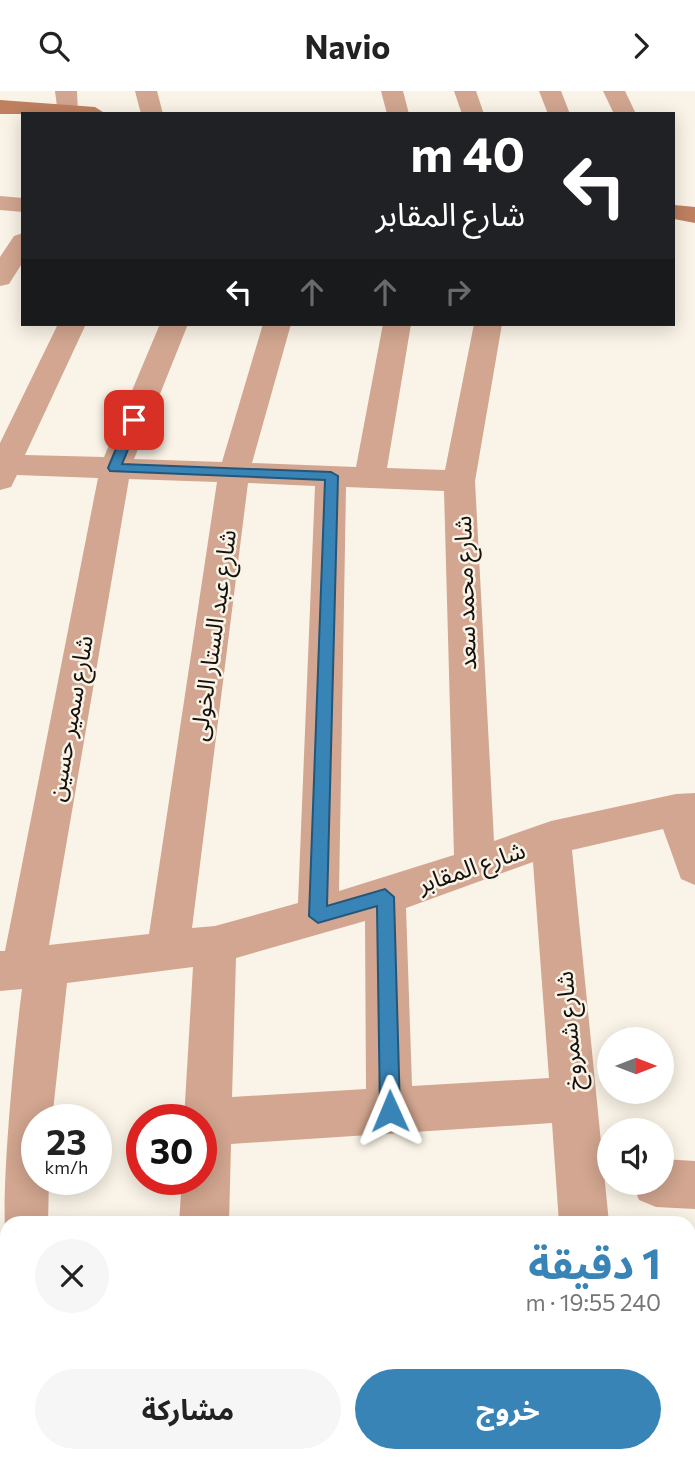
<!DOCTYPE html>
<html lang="ar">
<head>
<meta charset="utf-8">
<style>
	body { margin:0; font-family:Commissioner,"Noto Sans Arabic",sans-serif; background:#f6f6f6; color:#222; direction:rtl; height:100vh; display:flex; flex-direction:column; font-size:26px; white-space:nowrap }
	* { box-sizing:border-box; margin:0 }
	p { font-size:23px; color:#767676 }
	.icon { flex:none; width:38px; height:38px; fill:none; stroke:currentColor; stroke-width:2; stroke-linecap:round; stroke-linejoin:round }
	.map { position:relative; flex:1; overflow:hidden; direction:ltr }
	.side { position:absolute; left:0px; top:1125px; width:696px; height:247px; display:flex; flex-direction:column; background:#fff; border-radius:21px 21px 0 0; box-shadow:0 4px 18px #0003; direction:rtl }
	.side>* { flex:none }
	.banner { position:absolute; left:21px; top:21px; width:654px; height:214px; border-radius:0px; box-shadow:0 4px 18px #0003; direction:rtl; background:#202124; color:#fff; overflow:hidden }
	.needle { width:46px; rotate:90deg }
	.buttons { position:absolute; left:597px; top:936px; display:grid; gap:14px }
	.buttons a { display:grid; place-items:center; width:77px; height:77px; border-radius:50%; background:#fff; box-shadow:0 4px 18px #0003; font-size:35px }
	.speed { position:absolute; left:21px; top:1013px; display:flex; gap:14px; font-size:35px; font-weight:700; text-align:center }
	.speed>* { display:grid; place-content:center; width:91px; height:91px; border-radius:50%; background:#fff; box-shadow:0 4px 18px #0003; line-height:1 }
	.speed small { font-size:18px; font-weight:400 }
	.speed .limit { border:10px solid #d22; background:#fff; color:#111 }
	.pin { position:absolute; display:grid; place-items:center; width:60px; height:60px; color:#fff; margin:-30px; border-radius:14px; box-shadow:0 4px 10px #0006 }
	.me { position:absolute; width:77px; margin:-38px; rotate:359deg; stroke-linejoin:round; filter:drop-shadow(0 0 5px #0008) }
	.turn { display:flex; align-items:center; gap:24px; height:147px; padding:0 35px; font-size:32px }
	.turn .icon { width:91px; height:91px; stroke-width:2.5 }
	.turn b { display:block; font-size:49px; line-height:60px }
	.lanes { display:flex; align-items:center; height:66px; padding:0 35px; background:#0003; justify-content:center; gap:35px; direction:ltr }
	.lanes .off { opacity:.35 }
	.round { display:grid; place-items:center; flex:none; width:74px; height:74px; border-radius:37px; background:#f6f6f6 }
	.headline { display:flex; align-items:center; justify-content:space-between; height:119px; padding:0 35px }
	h1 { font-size:42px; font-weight:700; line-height:52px; color:#3884b7 }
	.button { display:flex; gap:14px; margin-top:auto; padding:14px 35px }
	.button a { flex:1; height:80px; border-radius:42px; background:#3884b7; color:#fff; font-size:28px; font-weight:700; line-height:80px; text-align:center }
	.button a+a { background:#f6f6f6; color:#222 }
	header { display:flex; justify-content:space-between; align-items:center; height:91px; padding:0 35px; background:#fff; font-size:32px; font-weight:700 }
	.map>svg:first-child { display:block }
</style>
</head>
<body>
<header><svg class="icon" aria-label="forward" viewBox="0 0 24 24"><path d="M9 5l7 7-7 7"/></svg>Navio<svg class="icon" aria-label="search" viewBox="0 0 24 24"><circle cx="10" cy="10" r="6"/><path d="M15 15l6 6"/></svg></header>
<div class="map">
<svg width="695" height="1371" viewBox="0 0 695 1371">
	<rect width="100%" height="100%" fill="#faf3e7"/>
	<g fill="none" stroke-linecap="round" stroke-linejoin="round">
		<g fill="#d2a690" fill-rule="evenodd">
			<polygon points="55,0 77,0 78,23 58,23"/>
			<polygon points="135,0 157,0 163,23 141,23"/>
			<polygon points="381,0 403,0 409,23 387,23"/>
			<polygon points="454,0 476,0 484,23 462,23"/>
			<polygon points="539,0 561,0 570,23 548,23"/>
			<polygon points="603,0 625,0 636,23 614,23"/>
			<polygon points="0,105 23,107 23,121 0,119"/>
			<polygon points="23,142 23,171 9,193 0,195 0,166 14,145"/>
			<path d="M58 233H86L25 364 104 366 160 233H188L134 368 222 371 263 233H291L252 372 356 376 383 233H411L387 377 445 379 474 233H502L475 390 494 750 551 730 676 703 695 702V794L681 788 663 738 572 759 609 1132H559L552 1032 231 1053 229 1132H179L182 1088H201V1029H184L193 876 67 892 52 1029H37V1088H49L48 1132H7L6 1149C0 1104 15 952 22 898L0 900V860H5L98 387 17 384 11 396 0 399V352ZM129 388 217 391 149 843 49 854ZM248 392 315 395 298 812 215 835 192 837ZM346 396 444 400 454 764 339 800ZM533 771 549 987 412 995 406 817ZM365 830 366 998 232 1006 236 867Z"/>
			<polygon points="662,1068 695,1070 695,1118 656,1116 639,1109 632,1092 662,1092"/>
			<polygon points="7,1339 7,1365 38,1365 38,1371 0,1371 0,1342"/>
			<rect x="176" y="1365" width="54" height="6"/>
			<polygon points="576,1365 630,1365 631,1371 577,1371"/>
		</g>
		<g fill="#bf805f" fill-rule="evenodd">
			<polygon points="0,9 95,16 106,23 0,23"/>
			<polygon points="674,114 695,116 695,132 674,128"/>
		</g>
	</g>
	<polygon fill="#3884b7" stroke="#245677" stroke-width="2" points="134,325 140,329 122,373 331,381 338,385 327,815 385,798 394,806 400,1020 397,1027 390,1029 383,1027 380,1020 377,815 318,832 309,825 325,389 110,380 108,377 128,329"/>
	<g text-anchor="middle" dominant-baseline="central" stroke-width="5" stroke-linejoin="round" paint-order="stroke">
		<g font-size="24" fill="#15120e" stroke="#faf3e7">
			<text transform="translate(464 502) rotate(-92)">شارع محمد سعد</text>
			<text transform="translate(212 544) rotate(-82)">شارع عبد الستار الخولى</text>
			<text transform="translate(69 627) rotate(-80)">شارع سمير حسين</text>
			<text transform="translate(471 775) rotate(-19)">شارع المقابر</text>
			<text transform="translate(568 940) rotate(-95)">شارع شمروخ</text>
		</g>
	</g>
</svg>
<div class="buttons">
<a><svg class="needle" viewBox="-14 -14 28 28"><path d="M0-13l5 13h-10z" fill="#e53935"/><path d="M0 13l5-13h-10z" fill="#767676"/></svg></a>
<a><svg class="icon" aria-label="sound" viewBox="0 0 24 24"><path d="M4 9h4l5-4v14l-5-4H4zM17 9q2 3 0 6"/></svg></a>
</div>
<div class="speed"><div>23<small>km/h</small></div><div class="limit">30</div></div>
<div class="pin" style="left:134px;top:329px;background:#d93025"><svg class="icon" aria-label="arrive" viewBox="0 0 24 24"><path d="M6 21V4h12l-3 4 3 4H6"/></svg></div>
<svg class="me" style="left:390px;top:1020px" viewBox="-20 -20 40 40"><path d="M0-17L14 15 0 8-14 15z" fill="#3884b7" stroke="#fff" stroke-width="4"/></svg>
<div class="banner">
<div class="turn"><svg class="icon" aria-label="left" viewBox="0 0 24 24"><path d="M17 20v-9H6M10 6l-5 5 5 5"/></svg><div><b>40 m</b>شارع المقابر</div></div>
<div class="lanes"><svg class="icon" aria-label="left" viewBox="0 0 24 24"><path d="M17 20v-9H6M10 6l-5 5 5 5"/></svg><svg class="icon off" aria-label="ahead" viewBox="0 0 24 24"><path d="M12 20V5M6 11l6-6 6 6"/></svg><svg class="icon off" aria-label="ahead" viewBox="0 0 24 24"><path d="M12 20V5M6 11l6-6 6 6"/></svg><svg class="icon off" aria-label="right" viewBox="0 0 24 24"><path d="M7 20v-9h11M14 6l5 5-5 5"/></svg></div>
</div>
<section class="side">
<div class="headline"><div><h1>1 دقيقة</h1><p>240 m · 19:55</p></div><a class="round"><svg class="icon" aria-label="close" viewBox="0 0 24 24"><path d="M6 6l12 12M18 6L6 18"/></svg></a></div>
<div class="button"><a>خروج</a><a>مشاركة</a></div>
</section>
</div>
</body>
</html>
